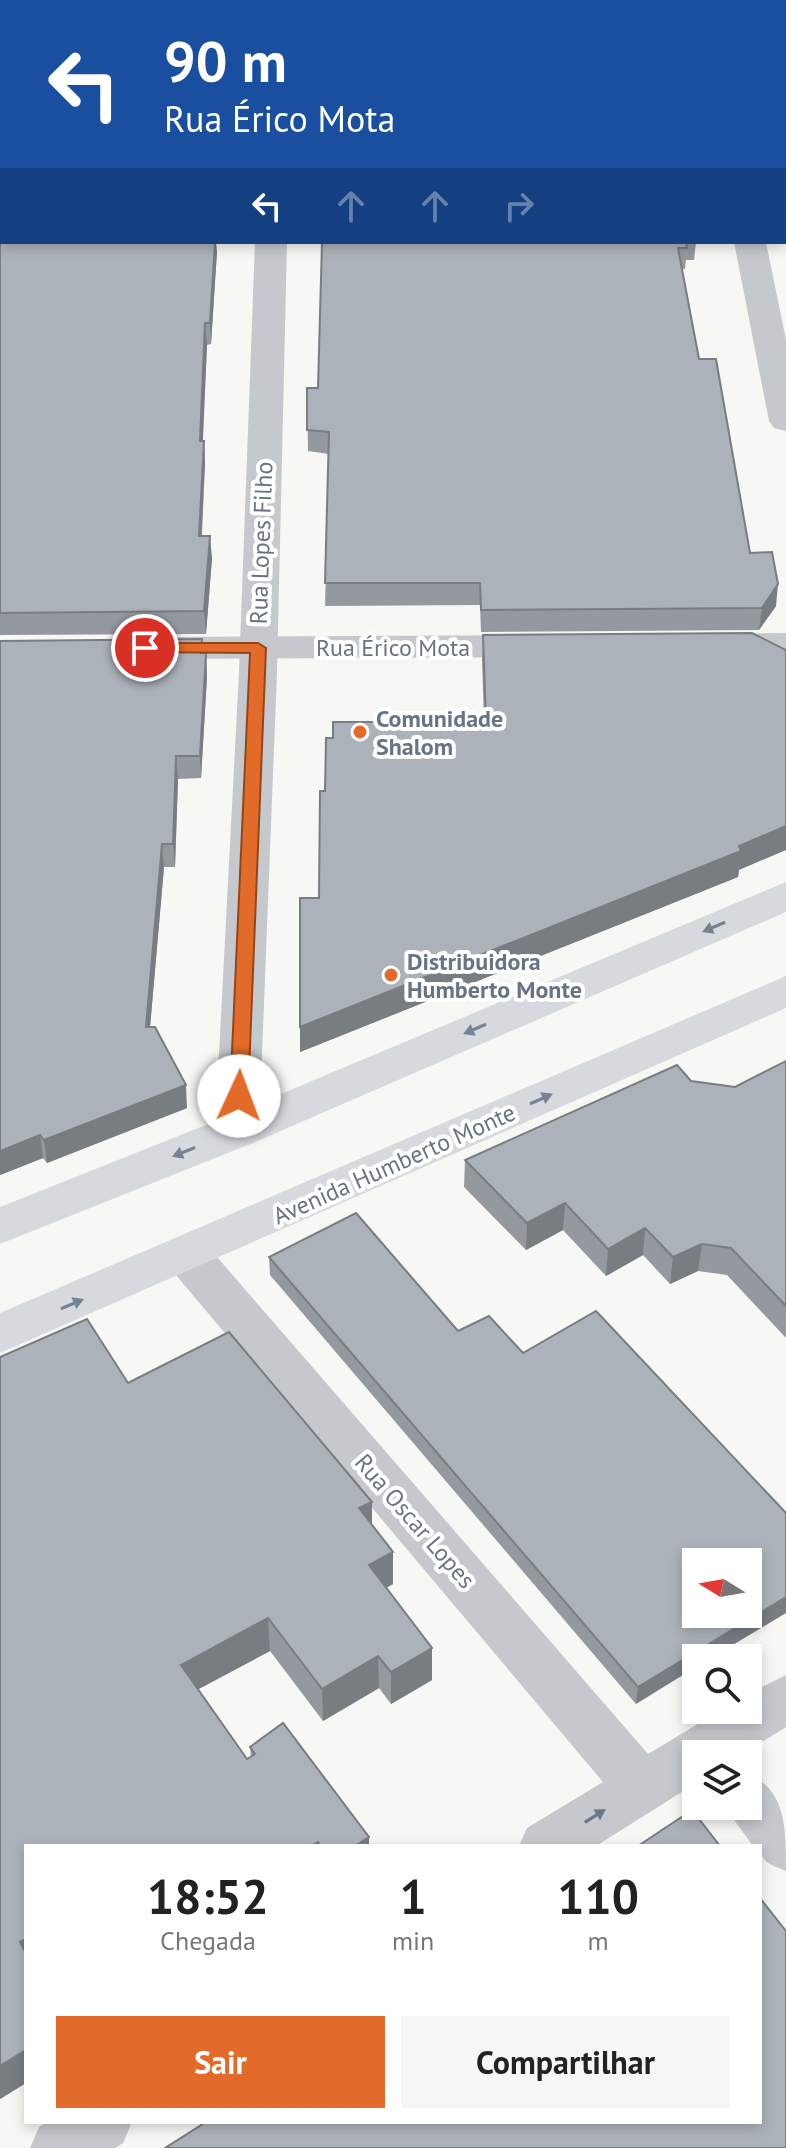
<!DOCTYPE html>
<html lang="pt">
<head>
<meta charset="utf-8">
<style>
	body { margin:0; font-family:"PT Sans",sans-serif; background:#f6f6f6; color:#222; height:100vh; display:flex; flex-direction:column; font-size:30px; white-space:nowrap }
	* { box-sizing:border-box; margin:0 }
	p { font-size:26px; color:#767676 }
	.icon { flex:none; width:44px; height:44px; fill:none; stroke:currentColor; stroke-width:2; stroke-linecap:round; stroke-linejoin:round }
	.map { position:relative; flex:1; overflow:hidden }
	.drawer { position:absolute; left:24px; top:1844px; width:738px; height:280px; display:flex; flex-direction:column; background:#fff; border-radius:0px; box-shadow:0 4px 12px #0003 }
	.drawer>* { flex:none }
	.banner { position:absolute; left:0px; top:0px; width:786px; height:244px; box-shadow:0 4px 12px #0003; background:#1a4fa0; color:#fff; overflow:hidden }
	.needle { width:52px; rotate:281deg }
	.fabs { position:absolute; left:682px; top:1548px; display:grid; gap:16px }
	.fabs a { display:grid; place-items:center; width:80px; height:80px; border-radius:0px; background:#fff; box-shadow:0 4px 12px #0003; font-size:40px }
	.pin { position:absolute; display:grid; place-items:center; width:68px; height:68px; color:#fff; margin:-34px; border:4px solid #fff; border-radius:50%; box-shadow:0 2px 8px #0007 }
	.me { position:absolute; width:88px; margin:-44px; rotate:2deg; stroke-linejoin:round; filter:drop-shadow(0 0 6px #0008) }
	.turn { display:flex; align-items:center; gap:28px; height:168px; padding:0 32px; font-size:36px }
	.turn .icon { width:104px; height:104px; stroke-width:2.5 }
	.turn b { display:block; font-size:56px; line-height:68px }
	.lanes { display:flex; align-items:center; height:76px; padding:0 32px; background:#0003; justify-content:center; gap:40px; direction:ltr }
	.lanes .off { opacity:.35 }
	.eta { display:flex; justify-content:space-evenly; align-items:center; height:136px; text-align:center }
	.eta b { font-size:48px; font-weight:700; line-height:56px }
	.primary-button { display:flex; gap:16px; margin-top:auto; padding:16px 32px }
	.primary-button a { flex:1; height:92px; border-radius:0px; background:#e36b29; color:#fff; font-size:32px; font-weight:700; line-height:92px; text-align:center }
	.primary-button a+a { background:#f6f6f6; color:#222 }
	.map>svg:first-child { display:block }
</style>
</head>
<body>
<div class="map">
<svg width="786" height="2148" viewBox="0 0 786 2148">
	<rect width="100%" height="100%" fill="#f7f7f4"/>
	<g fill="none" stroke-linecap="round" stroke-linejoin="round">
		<g fill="#c5c8cc" fill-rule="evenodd">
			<rect x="264" y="0" width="28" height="2"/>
			<polygon points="255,242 287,242 277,672 259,1131 253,1143 237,1147 221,1143 215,1131 239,672"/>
			<polygon points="734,242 766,242 786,340 786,431 774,428 769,421"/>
			<polygon points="187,1237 204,1242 648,1754 721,1710 748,1710 748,1694 786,1675 786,1727 743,1754 696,1754 696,1783 596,1846 519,1846 527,1828 603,1782 170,1268 164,1255 170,1242"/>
			<path d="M748 1773C786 1791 786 1826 786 1871 772 1865 760 1863 760 1846H753L724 1806H748Z"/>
			<polygon points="46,2122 132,2122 123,2143 115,2148 30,2148 39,2127"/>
		</g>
		<g fill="#c5c8cc" fill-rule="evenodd">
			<rect x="784" y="186" width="2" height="19"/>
			<polygon points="786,633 786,655 716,656 703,653 697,645 703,637 716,634"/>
			<polygon points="544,635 557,638 563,646 557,654 544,657 144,659 131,656 125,648 131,640 144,637"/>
		</g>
		<g fill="#d6dadf" fill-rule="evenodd">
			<polygon points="786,882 786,912 253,1143 0,1244 0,1207 221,1119"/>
			<polygon points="786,976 786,1008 0,1353 0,1313"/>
		</g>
	</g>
	<g fill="#94999f">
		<polygon points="0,0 228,0 228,2 2,2 2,189 217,251 211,344 207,345 202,441 204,441 205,463 202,536 212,558 206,634 0,635"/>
		<polygon points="692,0 786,0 786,62 784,60 784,2 692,2"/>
		<polygon points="786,83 786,166 784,157 784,84"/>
		<polygon points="322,242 696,242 694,260 686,260 685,269 682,269 699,359 750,553 776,606 759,630 481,632 480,605 325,606 329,454 308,451 307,388 318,388"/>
		<polygon points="483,635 739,870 738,877 300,1052 300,1027 319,898 325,791 484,722 482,660"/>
		<polygon points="202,639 203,653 206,653 207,676 201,778 178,779 175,867 164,867 150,1027 187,1108 47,1163 43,1158 0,1175 0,641"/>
		<polygon points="786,1061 786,1338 727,1275 698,1271 670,1284 643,1255 606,1276 563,1230 526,1250 464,1187 465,1160 691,1081 735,1087"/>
		<polygon points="269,1257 458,1331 523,1353 786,1513 636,1704 270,1275"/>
		<polygon points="0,1357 128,1383 372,1525 393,1584 386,1588 432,1680 391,1704 379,1688 323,1721 270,1651 198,1689 247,1759 251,1756 250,1747 369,1837 369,1846 26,1846 26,2083 0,2099"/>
	</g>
	<g fill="#787d82">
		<polygon points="215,242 216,242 217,251 211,344 210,323"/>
		<polygon points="205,323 207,345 202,463 200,441"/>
		<polygon points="204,441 205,463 200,558 199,536"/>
		<polygon points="210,536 212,558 206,634 204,611"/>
		<polygon points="778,584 776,606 759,630 762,608"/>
		<polygon points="206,653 207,676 201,778 200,756"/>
		<polygon points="176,756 178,779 175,867 173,844"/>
		<polygon points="786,826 786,850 739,870 738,877 300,1052 300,1027"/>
		<polygon points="162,844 164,867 148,1050 146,1027"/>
		<polygon points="186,1085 187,1108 47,1163 44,1140"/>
		<polygon points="40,1135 43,1158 0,1175 0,1151"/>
		<polygon points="565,1203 563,1230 526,1250 527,1223"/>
		<polygon points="645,1228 643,1255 606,1276 608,1249"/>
		<polygon points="702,1244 698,1271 670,1284 673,1257"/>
		<polygon points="372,1502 372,1534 359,1508"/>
		<polygon points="393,1552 393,1584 369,1597 369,1565"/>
		<polygon points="786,1597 786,1613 711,1658 696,1658 696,1667 636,1704 638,1687"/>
		<polygon points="268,1618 270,1651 184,1697 181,1665"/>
		<polygon points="432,1648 432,1680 391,1704 391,1672"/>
		<polygon points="378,1656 379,1688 323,1721 322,1689"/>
		<polygon points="369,1837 369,1846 355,1846"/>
		<polygon points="26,1939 26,1972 20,1942"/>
		<polygon points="26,2050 26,2083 0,2099 0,2066"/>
	</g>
	<g fill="#acb2b9" stroke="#787d82" stroke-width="2" fill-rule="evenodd">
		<polygon points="0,0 226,0 226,2 2,2 2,170 0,169"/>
		<polygon points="343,0 653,0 654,2 343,2"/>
		<polygon points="718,0 786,0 786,40 784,39 784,2 721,2"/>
		<polygon points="786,83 786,135 784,126 784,84"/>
		<polygon points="2,189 2,242 215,242 210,323 205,323 200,441 204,441 199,536 210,536 204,611 0,613 0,190"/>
		<polygon points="322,242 686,242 687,248 678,248 699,359 716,359 750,553 772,552 778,584 762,608 481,610 480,583 325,583 329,432 307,430 307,388 318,388"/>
		<polygon points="752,633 786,650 786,826 739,846 741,851 300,1027 300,898 319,898 320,791 325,791 326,738 333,738 333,722 486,722 483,635"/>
		<polygon points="202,639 201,653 206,653 200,756 176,756 173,844 162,844 146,1027 155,1027 186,1085 44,1140 40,1135 0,1151 0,641"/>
		<polygon points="786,1061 786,1306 731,1248 702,1244 673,1257 645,1228 608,1249 565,1203 527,1223 465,1160 677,1065 691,1081 735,1087"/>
		<path d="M356 1213 458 1331 489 1316 523 1353 596 1311 786 1513V1597L638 1687 269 1257ZM696 1562H748V1614H696Z"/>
		<polygon points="87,1319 128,1383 229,1332 372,1502 359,1508 393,1552 369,1565 432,1648 391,1672 378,1656 322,1689 268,1618 181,1665 247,1759 255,1754 250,1747 283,1723 369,1837 355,1846 321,1846 318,1842 311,1846 26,1846 26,1939 20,1942 26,1953 26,2050 0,2066 0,1357"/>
		<polygon points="692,1810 720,1846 638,1846"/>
		<polygon points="760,1898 786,1931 786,2148 165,2148 206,2122 760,2122"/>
	</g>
	<defs><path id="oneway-solid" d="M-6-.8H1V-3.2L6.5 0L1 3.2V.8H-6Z" transform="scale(2)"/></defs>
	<g fill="#778392">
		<use href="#oneway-solid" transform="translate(714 927) rotate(157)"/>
		<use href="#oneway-solid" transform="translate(475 1029) rotate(157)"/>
		<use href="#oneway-solid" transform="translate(541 1099) rotate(-24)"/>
		<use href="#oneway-solid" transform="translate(184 1152) rotate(158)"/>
		<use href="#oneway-solid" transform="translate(72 1304) rotate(-23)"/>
	</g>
	<use fill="#6b7889" href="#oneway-solid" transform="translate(595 1816) rotate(-32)"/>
	<polygon fill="#e36b29" stroke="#94461b" stroke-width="2" points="145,643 258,643 266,648 248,1096 239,1103 230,1096 250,653 140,652 137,648"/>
	<g fill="#e36b29" stroke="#fff" stroke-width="3">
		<circle cx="360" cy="732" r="8"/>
		<circle cx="391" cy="975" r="8"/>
	</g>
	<g text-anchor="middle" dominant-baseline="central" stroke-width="8" stroke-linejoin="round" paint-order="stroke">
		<g font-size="24" fill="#667485" stroke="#fff">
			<text transform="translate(261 543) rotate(-88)">Rua Lopes Filho</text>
			<text x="393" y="647">Rua Érico Mota</text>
			<text transform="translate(394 1164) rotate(-24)">Avenida Humberto Monte</text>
			<text transform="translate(415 1521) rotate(49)">Rua Oscar Lopes</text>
		</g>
		<g font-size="24" font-weight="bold" fill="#667485" stroke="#fff" text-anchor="start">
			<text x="376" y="718">Comunidade<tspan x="376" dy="28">Shalom</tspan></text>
			<text x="407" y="961">Distribuidora<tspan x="407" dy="28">Humberto Monte</tspan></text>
		</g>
	</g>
</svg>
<div class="fabs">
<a><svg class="needle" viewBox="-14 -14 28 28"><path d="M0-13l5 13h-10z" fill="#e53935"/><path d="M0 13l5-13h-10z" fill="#767676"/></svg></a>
<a><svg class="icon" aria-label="search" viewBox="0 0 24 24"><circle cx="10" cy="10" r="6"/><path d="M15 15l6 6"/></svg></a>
<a><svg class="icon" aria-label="layers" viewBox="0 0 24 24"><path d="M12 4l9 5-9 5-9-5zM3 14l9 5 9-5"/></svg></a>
</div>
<div class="pin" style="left:145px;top:648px;background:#d93025"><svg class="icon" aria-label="arrive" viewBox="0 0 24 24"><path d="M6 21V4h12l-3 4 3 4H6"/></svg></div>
<svg class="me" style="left:239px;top:1096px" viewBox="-20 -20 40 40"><circle r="19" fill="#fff"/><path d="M0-13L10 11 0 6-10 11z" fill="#e36b29"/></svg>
<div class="banner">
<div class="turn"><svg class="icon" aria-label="left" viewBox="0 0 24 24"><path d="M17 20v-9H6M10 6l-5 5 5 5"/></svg><div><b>90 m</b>Rua Érico Mota</div></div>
<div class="lanes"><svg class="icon" aria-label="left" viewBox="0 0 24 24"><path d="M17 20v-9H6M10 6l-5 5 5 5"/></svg><svg class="icon off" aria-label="ahead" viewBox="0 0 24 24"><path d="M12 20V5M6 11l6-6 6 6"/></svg><svg class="icon off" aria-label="ahead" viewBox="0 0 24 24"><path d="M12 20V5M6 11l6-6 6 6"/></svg><svg class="icon off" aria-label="right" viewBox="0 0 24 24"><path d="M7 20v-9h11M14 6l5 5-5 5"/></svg></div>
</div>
<section class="drawer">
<div class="eta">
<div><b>18:52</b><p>Chegada</p></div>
<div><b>1</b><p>min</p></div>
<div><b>110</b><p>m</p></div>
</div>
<div class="primary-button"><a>Sair</a><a>Compartilhar</a></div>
</section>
</div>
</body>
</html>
